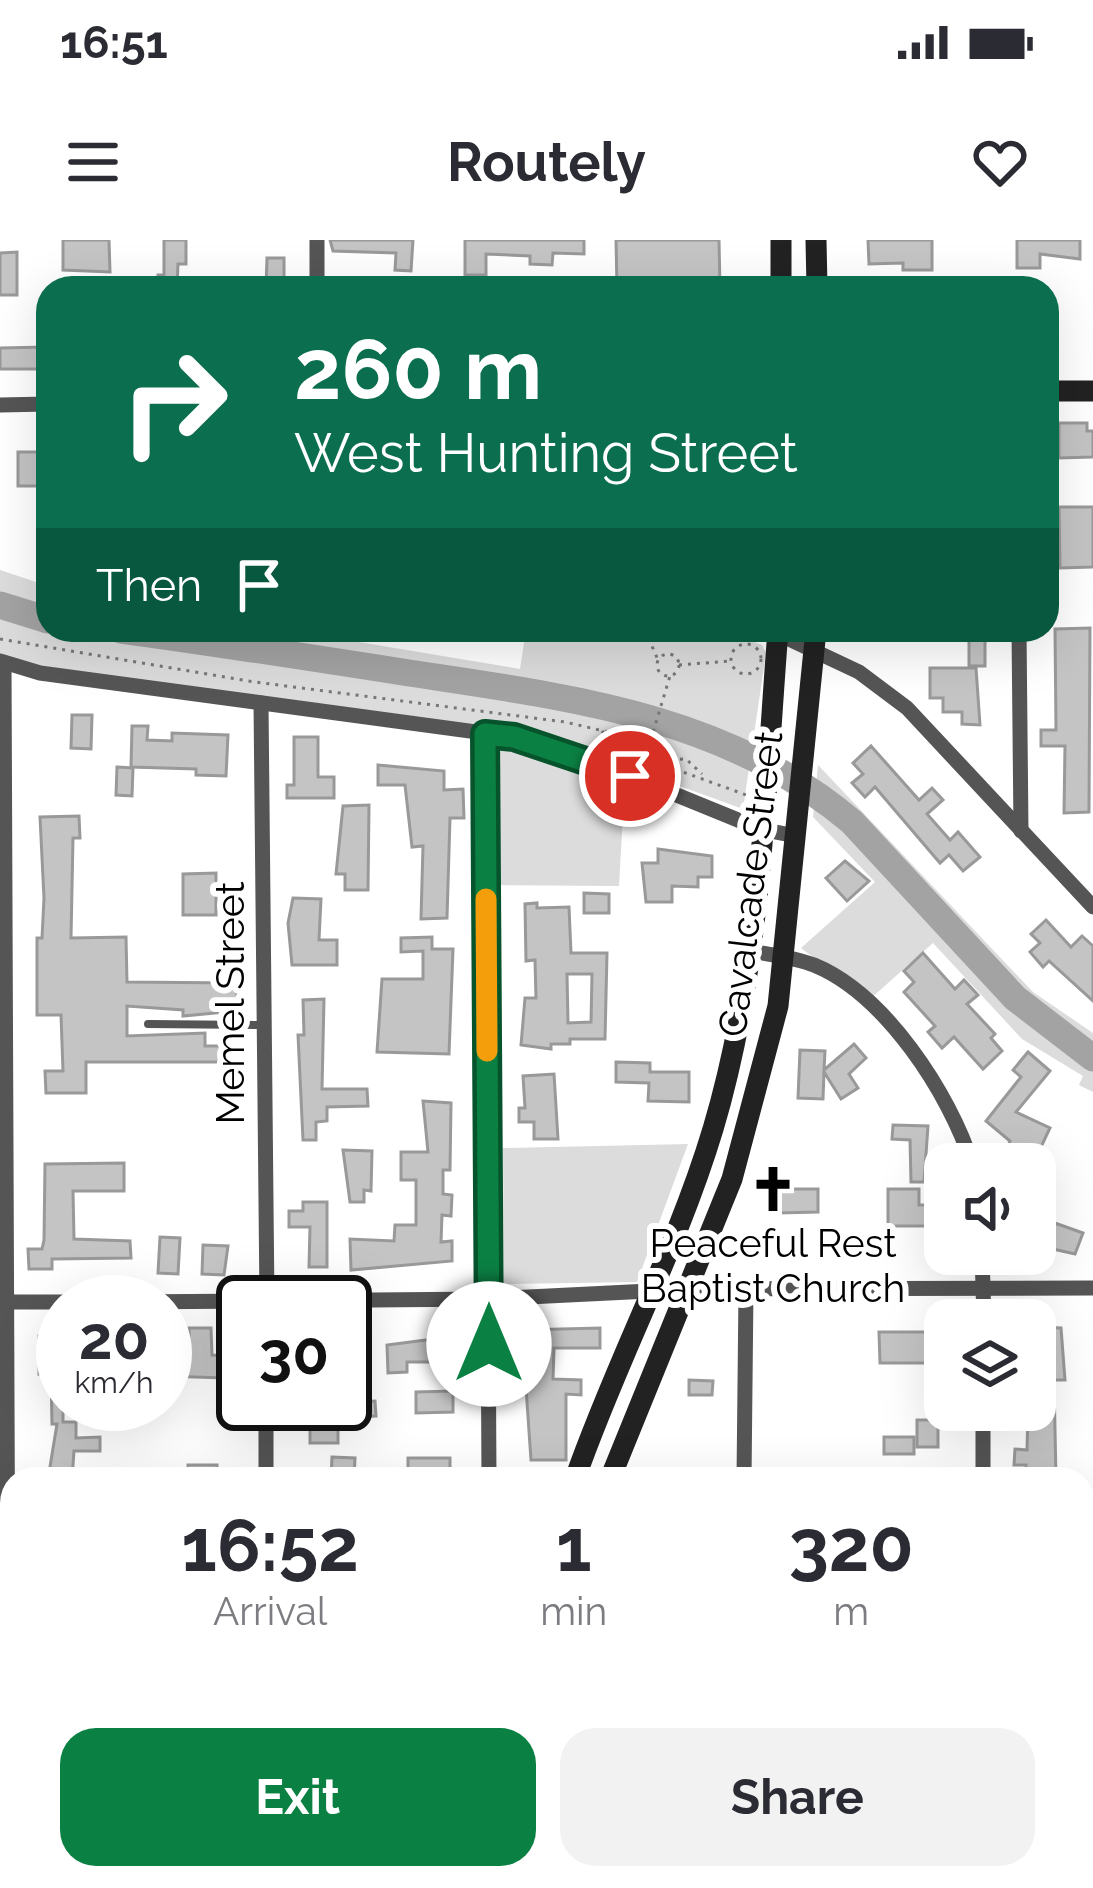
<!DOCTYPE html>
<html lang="en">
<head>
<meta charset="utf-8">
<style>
	body { margin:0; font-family:Raleway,sans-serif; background:#f2f2f3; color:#2b2b33; height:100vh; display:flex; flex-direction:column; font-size:45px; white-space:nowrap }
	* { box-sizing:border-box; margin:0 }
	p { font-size:39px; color:#7c7c81 }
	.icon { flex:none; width:66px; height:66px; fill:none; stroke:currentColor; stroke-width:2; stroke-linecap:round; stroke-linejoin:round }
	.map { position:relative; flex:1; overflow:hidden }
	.details { position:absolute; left:0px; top:1227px; width:1095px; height:423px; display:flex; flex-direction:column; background:#fff; border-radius:36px 36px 0 0; box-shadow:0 12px 48px #0002 }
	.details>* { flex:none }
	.guide { position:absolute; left:36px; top:36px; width:1023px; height:366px; border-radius:36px; box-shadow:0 12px 48px #0002; background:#0b6e4f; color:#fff; overflow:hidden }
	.buttons { position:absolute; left:924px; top:903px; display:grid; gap:24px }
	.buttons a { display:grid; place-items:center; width:132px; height:132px; border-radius:24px; background:#fff; box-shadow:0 12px 48px #0002; font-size:60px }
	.speed { position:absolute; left:36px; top:1035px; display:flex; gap:24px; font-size:60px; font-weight:700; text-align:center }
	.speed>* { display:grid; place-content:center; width:156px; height:156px; border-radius:50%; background:#fff; box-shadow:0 12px 48px #0002; line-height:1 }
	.speed small { font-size:30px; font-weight:400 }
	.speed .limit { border:6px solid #111; border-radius:18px; background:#fff; color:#111 }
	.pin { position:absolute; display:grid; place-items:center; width:102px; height:102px; color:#fff; margin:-51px; border:6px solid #fff; border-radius:50%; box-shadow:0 3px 12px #0007 }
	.me { position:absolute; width:132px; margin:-66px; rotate:0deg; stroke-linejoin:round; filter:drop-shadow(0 0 9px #0008) }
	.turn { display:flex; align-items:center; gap:42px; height:252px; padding:0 60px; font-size:54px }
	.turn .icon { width:156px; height:156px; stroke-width:2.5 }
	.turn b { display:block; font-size:84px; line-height:102px }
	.then { display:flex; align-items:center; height:114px; padding:0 60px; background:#0003; gap:24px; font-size:45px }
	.eta { display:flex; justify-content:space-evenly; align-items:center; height:204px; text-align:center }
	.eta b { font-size:72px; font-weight:700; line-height:84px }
	.primary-button { display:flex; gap:24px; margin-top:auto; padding:24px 60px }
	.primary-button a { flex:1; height:138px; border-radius:36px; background:#0b8043; color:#fff; font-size:48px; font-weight:700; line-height:138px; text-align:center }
	.primary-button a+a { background:#f2f2f3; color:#2b2b33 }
	.status { display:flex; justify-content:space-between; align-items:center; height:84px; padding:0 60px; background:#fff; direction:ltr }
	.status svg { height:33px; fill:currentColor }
	header { display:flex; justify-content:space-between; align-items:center; height:156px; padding:0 60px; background:#fff; font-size:54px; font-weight:700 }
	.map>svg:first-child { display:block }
</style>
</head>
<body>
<div class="status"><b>16:51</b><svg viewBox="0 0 49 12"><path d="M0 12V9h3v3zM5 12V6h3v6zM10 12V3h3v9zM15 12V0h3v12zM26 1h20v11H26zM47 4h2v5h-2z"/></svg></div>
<header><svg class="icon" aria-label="menu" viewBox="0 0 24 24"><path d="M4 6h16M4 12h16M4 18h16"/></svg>Routely<svg class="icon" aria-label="heart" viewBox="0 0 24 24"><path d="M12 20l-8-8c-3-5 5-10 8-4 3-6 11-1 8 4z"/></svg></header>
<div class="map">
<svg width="1093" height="1648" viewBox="0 0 1093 1648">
	<rect width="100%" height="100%" fill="#fff"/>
	<g fill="#dcdcdc">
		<polygon points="0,330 48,346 48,390 287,390 520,429 526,390 724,390 762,405 766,413 743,569 583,511 47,429 0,416"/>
		<polygon points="511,506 652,556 638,577 623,575 619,646 491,645 491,516 496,507"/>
		<polygon points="818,525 1033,752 1093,793 1093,852 1079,845 1083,836 1022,799 933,703 869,760 801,708 875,642 813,577"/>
		<polygon points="688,904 637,1042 504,1044 503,908"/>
	</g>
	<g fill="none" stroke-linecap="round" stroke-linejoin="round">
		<g stroke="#a3a3a3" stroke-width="27">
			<polyline points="0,365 48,380"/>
			<path d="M121 390C217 403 313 418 409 433 567 457 726 475 852 582L1015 758 1093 818"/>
		</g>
	</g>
	<g fill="#c4c4c4" stroke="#999" stroke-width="3" fill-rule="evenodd">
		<polygon points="63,0 109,0 110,32 63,30"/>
		<polygon points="164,0 186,0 186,24 178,24 177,48 157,48 158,35 164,35"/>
		<polygon points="330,0 413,0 411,31 395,30 396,13 333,11"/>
		<polygon points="465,0 584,0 584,14 553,13 552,25 530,24 530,16 486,14 486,35 465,35"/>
		<polygon points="616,0 719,0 720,48 617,48"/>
		<polygon points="868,0 932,0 932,30 903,30 903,23 869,24"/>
		<polygon points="1017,0 1080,0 1080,19 1040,14 1040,28 1017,28"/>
		<polygon points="17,12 17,55 0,55 0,13"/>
		<polygon points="267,18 284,18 284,48 266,48"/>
		<polygon points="45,107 45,129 0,129 0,108"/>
		<polygon points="1059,183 1087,183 1087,191 1093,191 1093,217 1059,218"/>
		<rect x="18" y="212" width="24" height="34"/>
		<polygon points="1059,267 1093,267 1093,327 1060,328"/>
		<polygon points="1090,388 1089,572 1064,573 1065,506 1041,506 1041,490 1056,490 1055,389"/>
		<rect x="969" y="390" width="16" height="36"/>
		<polygon points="930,428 976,428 980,485 962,484 962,472 943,472 943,458 930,458"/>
		<polygon points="72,475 92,475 91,509 71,508"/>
		<polygon points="132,486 148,486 147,500 172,501 172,493 228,495 226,536 196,535 196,529 131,527"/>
		<polygon points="294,497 318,497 318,537 334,537 334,558 287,558 287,545 294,545"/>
		<polygon points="871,506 919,560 932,548 943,560 927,574 950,600 958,592 980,617 963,631 949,615 940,623 875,547 865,557 852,543 863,534 853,523"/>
		<polygon points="378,525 444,531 444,550 463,549 464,578 450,578 447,678 421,679 423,606 412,607 405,545 378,545"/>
		<polygon points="117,527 133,528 132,556 116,555"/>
		<polygon points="369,565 368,650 345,650 345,634 336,634 343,566"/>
		<polygon points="79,576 80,598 73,598 71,698 126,697 127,742 237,743 237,771 183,776 183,770 127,766 127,796 205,793 205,806 233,806 233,822 86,822 86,853 46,853 45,831 63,831 61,775 37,775 37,698 42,698 44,658 40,577"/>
		<polygon points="658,609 712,616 712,637 698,637 698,647 672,646 672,662 646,662 642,623 658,623"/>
		<polygon points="845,621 869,641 847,661 826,638"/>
		<polygon points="216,633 216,675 183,675 183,634"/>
		<polygon points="584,653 609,654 609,673 584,673"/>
		<polygon points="293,658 321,659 319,700 337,700 337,725 292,725 288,683"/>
		<path d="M537 663V668L569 667 571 713H607L605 799H570V804H551V809L521 805 525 758H536L535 720 526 721 525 664ZM567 734H592L591 782 568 783Z"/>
		<polygon points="1046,680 1071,707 1082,696 1093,706 1093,761 1049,721 1043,727 1030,712 1040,703 1031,694"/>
		<polygon points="432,697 432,709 453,709 449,814 377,812 382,739 423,739 423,711 401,712 401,698"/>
		<polygon points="923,713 955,749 964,740 978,755 967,764 995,794 991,798 1002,811 983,829 954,797 942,808 928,792 935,786 904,752 914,742 904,731"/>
		<polygon points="324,759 322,849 367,849 368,866 327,867 327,881 316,882 316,900 303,900 298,795 304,795 303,760"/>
		<polygon points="854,804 866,818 849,834 858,848 841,859 824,832 823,859 798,858 800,810 825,811 824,830"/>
		<polygon points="1028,812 1050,831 1016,872 1050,888 1033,924 1011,924 1015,916 1006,911 1010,901 986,881 1021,837 1013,830"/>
		<polygon points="616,822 650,823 650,832 689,832 689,862 648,861 649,843 616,842"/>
		<polygon points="554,834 558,899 534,899 534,882 519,882 519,868 525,868 523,836"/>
		<polygon points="423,861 451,863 450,930 443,930 443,954 452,955 451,976 442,975 441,1002 452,1001 452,1021 351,1030 350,999 394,1001 395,985 416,985 416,940 401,940 401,912 428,912"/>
		<polygon points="893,885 928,886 924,942 911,942 910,900 892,899"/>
		<polygon points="343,910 372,911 371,951 364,950 364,962 350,962"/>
		<polygon points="124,923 124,951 73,951 74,999 130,1001 131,1018 52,1019 52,1029 29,1029 28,1009 42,1009 44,1000 45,924"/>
		<polygon points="778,949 818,949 818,972 778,973"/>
		<polygon points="888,949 919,949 919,965 934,965 934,986 888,986"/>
		<polygon points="303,962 327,962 327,1027 309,1027 310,987 289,987 289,971 303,971"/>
		<polygon points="1035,976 1083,993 1075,1014 1035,1005"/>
		<polygon points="160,997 180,998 178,1034 158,1033"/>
		<polygon points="203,1005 228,1006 224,1035 202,1034"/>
		<polygon points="1035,1087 1061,1088 1065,1140 1054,1140 1056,1239 1026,1239 1026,1225 1014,1225 1015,1209 1027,1210 1028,1170 1035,1170"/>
		<polygon points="189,1088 211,1088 212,1115 225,1116 224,1138 165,1136 165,1123 180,1123 181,1109 189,1109"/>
		<polygon points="600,1088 600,1108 554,1108 553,1139 581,1140 581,1155 566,1154 566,1220 531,1220 522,1090"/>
		<polygon points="879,1092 943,1092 943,1123 880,1123"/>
		<polygon points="39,1096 63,1096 63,1182 76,1182 76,1198 100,1197 100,1211 74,1211 72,1239 48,1239 57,1184 52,1184 51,1133 39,1134"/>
		<polygon points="449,1097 449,1122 407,1122 407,1132 388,1133 387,1105"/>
		<polygon points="689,1140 713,1141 712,1155 689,1155"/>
		<polygon points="453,1151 453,1172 416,1173 416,1152"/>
		<polygon points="375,1161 376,1176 338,1177 338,1203 310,1203 310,1164"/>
		<rect x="917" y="1180" width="21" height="27"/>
		<rect x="884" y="1197" width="30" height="17"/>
		<polygon points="332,1217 355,1218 354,1239 331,1239"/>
		<polygon points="408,1218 450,1218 450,1235 408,1239"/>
		<rect x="188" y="1225" width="29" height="14"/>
	</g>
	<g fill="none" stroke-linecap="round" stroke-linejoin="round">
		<g stroke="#777" stroke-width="3" stroke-dasharray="3 6" stroke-linecap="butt">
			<polyline points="645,390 658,420"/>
			<polyline points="0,399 255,442 565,482 621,495 672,528 749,556"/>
			<circle cx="746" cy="419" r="15"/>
			<circle cx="668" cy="425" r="11"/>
			<polyline points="679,425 730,421"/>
			<polyline points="602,491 621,514"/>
			<polyline points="648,509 670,436"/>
			<polyline points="635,521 686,519 702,534"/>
		</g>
		<polyline stroke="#555" stroke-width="8" points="148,784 263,785"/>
		<g stroke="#555" stroke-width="15">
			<polyline points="317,0 317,48"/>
			<polyline points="0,165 48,164"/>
			<polyline points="1019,390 1021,591"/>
			<polyline points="772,391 859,432 907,468 1093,667"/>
			<polyline points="0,421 40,433 514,497 591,520 760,589 796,596"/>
			<polyline points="4,423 9,1648"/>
			<polyline points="261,463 267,1062"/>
			<polyline points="485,493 489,1239"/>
			<path d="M751 711C771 715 794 717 814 725 885 754 950 854 972 924"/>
			<polyline points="982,1014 984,1080"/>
			<polyline points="0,1062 63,1062"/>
			<polyline points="125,1062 489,1059 690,1049 1093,1048"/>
			<polyline points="266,1239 266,1164"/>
			<polyline points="744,1239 746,1049"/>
			<polyline points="983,1239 983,1170"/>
			<polyline points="1083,1589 1093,1589"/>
			<polyline points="265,1638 265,1648"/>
			<polyline points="740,1648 740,1638"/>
		</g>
		<g stroke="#222" stroke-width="21">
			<polyline points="781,0 781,48"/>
			<polyline points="816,0 817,48"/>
			<polyline points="1047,151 1093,151"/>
			<path d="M575 1239C616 1121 677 1009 713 889 761 729 765 556 778 390"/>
			<polyline points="610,1239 732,939 778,766 816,390"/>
			<polyline points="454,1648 457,1638"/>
			<polyline points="493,1648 496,1638"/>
		</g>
	</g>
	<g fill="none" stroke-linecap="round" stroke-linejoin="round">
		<defs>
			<polyline id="route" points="489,1104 485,494 514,497 630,536"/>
		</defs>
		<use href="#route" stroke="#07532c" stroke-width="30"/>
		<use href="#route" stroke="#0b8043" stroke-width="21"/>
		<polyline stroke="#f59e0b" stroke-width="21" points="486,659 487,811"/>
	</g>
	<defs>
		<symbol id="church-bare" viewBox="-9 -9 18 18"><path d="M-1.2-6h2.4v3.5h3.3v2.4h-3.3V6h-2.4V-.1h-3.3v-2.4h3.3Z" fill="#000" stroke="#fff" stroke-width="2.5" paint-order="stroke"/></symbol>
	</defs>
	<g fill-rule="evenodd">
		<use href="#church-bare" x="740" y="916" width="66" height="66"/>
	</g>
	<g text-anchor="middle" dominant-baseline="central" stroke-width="12" stroke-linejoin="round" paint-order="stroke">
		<g font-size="39" fill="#000" stroke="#fff">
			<text transform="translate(750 644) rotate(-83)">Cavalcade Street</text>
			<text transform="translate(230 763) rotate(-90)">Memel Street</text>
		</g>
		<g font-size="39" fill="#000" stroke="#fff">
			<text x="773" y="1003">Peaceful Rest<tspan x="773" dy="45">Baptist Church</tspan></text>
		</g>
	</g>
</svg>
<div class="buttons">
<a><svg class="icon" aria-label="sound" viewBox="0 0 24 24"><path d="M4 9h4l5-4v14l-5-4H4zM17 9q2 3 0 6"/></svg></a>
<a><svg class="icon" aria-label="layers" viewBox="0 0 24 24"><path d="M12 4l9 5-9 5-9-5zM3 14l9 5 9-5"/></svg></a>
</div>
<div class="speed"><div>20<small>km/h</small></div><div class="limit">30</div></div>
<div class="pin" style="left:630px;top:536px;background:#d93025"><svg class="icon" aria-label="arrive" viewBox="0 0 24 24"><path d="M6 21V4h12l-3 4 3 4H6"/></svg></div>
<svg class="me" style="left:489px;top:1104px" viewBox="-20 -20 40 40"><circle r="19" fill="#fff"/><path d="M0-13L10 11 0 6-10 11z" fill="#0b8043"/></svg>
<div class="guide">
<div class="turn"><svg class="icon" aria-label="right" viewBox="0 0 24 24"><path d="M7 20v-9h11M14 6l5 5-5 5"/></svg><div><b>260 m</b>West Hunting Street</div></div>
<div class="then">Then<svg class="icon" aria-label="arrive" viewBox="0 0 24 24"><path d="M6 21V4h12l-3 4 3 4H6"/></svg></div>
</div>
<section class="details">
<div class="eta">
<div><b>16:52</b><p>Arrival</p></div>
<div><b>1</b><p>min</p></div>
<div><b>320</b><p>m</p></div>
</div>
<div class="primary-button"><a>Exit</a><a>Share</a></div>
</section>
</div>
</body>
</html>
